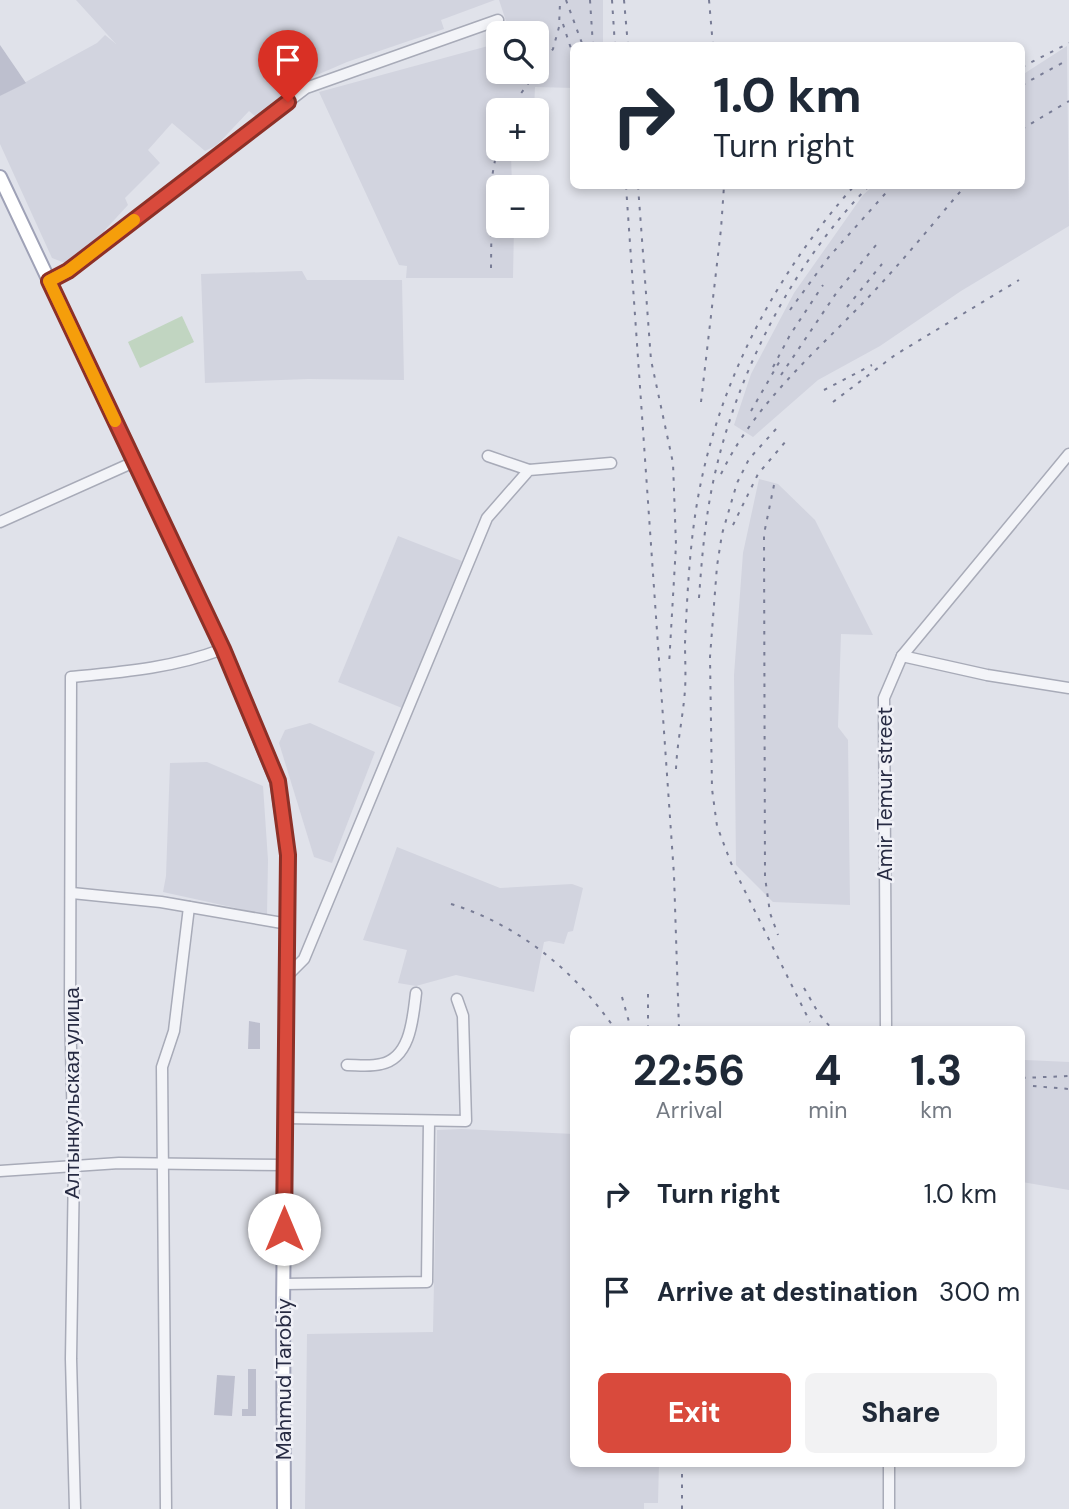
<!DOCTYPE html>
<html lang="en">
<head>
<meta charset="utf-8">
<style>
	body { margin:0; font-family:"DM Sans",sans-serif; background:#f2f2f3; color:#1f2937; height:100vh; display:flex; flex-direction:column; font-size:26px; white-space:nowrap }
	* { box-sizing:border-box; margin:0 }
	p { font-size:23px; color:#747a83 }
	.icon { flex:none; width:38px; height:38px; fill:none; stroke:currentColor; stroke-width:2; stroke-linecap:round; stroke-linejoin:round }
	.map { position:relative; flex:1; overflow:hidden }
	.details { position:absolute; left:570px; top:1026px; width:455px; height:441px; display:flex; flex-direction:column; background:#fff; border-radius:10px; box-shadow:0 4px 10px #0003 }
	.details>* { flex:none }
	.top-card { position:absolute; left:570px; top:42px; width:455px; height:147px; border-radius:10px; box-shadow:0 4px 10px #0003; background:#fff; color:#1f2937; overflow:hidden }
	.fabs { position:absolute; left:486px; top:21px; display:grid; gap:14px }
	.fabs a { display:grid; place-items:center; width:63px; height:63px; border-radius:10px; background:#fff; box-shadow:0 4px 10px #0003; font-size:35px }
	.pin { position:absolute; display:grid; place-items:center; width:60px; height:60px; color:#fff; margin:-72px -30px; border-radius:50% 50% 50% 0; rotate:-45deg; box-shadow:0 0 7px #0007 }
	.pin .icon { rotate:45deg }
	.me { position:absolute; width:77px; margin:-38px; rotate:0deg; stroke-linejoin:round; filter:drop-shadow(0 0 5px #0008) }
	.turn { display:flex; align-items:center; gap:24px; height:147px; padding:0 28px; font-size:32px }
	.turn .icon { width:91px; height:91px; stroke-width:2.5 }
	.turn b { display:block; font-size:49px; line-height:60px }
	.eta { display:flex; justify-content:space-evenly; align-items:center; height:119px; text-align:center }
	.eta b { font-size:42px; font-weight:800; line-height:49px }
	.primary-button { display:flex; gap:14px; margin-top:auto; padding:14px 28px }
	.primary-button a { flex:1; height:80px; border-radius:10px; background:#d94a3c; color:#fff; font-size:28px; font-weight:800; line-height:80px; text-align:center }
	.primary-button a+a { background:#f2f2f3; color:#1f2937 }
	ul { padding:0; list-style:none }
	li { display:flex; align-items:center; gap:21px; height:98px; padding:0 28px }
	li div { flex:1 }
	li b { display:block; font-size:26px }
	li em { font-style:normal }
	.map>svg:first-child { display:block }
</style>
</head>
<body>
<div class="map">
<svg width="1069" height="1509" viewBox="0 0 1069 1509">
	<rect width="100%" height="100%" fill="#e0e2ea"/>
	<g fill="#d2d4df">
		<polygon points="76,0 495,0 441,20 444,29 347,62 303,81 256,117 249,111 217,145 205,151 172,123 148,150 160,163 125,198 128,205 104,231 106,234 65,263 52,258 0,144 0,96 97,43 105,35 116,44"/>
		<polygon points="499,0 603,0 603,45 574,46 574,88 535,87 534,110 499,110 499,149 533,149 533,152 511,154 512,187 499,187 499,226 514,226 513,278 406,278 407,266 399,265 319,92 499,43 499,72 537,72 537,33 510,33"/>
		<polygon points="1067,46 1069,226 961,291 880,346 818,380 753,437 734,425 751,374 794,293 863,195 873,186 1022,186 1022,75"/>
		<polygon points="302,271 307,280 402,280 404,380 308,379 205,383 201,274"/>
		<polygon points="759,479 778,484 815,520 873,635 841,634 838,727 848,740 850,905 773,902 736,865 734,675 743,553"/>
		<polygon points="398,536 462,561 402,708 338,682"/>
		<polygon points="310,723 375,752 332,863 314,857 279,743 285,730"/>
		<polygon points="207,762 263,786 268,860 267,915 163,892 166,876 170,763"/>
		<polygon points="397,847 500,888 572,884 583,888 573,931 568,932 564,944 549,941 544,942 534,992 456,975 416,986 398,983 407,950 363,940"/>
		<polygon points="1025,1060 1069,1062 1069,1190 1022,1182 1022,1070"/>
		<polygon points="462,1129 574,1134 574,1463 659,1463 658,1503 644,1503 644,1509 305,1509 307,1334 433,1332 437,1130"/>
	</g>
	<polygon fill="#c1d5c1" points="182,316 194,342 140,368 128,342"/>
	<g fill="#bdbfce">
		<polygon points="0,45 26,83 0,96"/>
		<polygon points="249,1021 260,1023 260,1049 248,1049"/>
		<polygon points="248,1369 256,1369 256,1416 242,1416 242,1409 248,1409"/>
		<polygon points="217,1375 235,1376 232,1416 214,1415"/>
	</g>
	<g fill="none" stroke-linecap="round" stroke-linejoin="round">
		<defs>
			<g id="minor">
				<polyline points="49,281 68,271 306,88 498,20"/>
				<polyline points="488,456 529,470"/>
				<polyline points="0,522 134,462"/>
				<polyline points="902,656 987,675 1069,688"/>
				<polyline points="72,893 161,902 288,924"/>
				<polyline points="288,975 304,959 487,518 529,470 611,463"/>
				<polyline points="886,1029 884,698 902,656 1069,454"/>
				<path d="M347 1065C357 1065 370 1067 381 1064 411 1058 413 1017 416 993"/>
				<polyline points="285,1118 466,1121 463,1016 457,999"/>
				<polyline points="0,1171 119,1163 285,1165"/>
				<polyline points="284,1284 427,1282 429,1121"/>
				<polyline points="889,1463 889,1509"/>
				<path d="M75 1509 71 1359 74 1166 70 1010 71 677C123 672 173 668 223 649"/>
				<polyline points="166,1509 162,1067 174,1031 189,907"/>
			</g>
			<polyline id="major" points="0,177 223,649 277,781 288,854 283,1307 284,1509"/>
		</defs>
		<use href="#minor" stroke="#a8abb8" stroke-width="13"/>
		<use href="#major" stroke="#9fa2b7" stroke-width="16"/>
		<use href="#minor" stroke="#f3f4f8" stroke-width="10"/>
		<use href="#major" stroke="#fff" stroke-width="12"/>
		<g stroke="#787c95" stroke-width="2" stroke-dasharray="3.5 7" stroke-linecap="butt">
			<polyline points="566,0 583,46"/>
			<polyline points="590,0 593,46"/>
			<polyline points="612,0 615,46"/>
			<polyline points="624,0 628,46"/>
			<polyline points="709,0 713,46"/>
			<polyline points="563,24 574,58"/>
			<polyline points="1022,67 1069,43"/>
			<polyline points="1022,85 1064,62"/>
			<polyline points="509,110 553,49 559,27 560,3"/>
			<polyline points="1022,129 1069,101"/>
			<polyline points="626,186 674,875 679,1029"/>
			<polyline points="638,186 651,360 673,463 676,545 669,665"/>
			<polyline points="491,268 492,177 499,138"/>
			<polyline points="847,307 882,264"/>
			<polyline points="790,310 828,258 892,186"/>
			<polyline points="773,367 790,335 823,285"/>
			<polyline points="781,375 837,292 877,244"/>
			<polyline points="824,390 872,365"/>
			<polyline points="701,402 721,229 724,186"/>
			<polyline points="833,402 895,355 1019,280"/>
			<polyline points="751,411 781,359"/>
			<polyline points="776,429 749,459 737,483 722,534 717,566 710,657 712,789 717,826 731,863 810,1022"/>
			<path d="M721 474C754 406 808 359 860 306 897 268 931 226 965 186"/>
			<polyline points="774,485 764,534 765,877 770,913 778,935"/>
			<polyline points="733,525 758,474 786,441"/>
			<path d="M699 598C702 554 706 509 717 465 741 365 796 260 869 186"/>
			<path d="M676 769C677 743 683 717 685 690 686 675 685 658 685 643 687 601 689 557 695 516 713 392 772 278 854 186"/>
			<path d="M451 904C519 925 575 971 615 1029"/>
			<polyline points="804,988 819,1014 832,1029"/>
			<polyline points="622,997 631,1029"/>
			<polyline points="648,1029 648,993"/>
			<polyline points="1022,1078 1069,1076"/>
			<polyline points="1033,1086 1069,1089"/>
			<polyline points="682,1509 682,1463"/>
		</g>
	</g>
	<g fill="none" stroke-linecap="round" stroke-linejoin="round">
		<defs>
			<polyline id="route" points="284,1229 288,855 278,781 223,649 49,281 68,271 288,102"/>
		</defs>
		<use href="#route" stroke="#8d3027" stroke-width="18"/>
		<use href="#route" stroke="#d94a3c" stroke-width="12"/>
		<polyline stroke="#f59e0b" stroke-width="12" points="115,421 49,281 68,271 134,220"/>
	</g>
	<g text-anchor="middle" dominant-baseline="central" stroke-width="5" stroke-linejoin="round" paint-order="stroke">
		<g font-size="21" fill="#272b43" stroke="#f0f1f7">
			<text transform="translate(885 794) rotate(-90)">Amir Temur street</text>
			<text transform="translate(72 1093) rotate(-90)">Алтынкульская улица</text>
			<text transform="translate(284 1379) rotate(-90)">Mahmud Tarobiy</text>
		</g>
	</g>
</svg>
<div class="fabs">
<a><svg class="icon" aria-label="search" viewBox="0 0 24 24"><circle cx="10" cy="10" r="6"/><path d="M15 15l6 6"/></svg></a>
<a>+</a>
<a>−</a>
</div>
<div class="pin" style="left:288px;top:102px;background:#d93025"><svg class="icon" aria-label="arrive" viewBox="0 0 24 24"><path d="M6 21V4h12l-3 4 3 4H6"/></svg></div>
<svg class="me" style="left:284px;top:1229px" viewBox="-20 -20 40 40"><circle r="19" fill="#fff"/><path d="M0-13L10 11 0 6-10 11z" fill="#d94a3c"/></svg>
<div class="top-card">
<div class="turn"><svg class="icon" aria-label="right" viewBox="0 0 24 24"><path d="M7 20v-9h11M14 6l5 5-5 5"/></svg><div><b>1.0 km</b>Turn right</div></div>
</div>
<section class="details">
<div class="eta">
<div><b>22:56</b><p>Arrival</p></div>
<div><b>4</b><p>min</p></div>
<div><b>1.3</b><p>km</p></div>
</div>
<ul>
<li><svg class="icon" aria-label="right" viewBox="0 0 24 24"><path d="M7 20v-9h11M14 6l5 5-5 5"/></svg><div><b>Turn right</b></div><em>1.0 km</em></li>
<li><svg class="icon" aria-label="arrive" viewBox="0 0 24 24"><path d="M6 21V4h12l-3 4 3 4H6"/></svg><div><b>Arrive at destination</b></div><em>300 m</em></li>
</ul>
<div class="primary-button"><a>Exit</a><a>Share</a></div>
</section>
</div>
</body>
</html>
